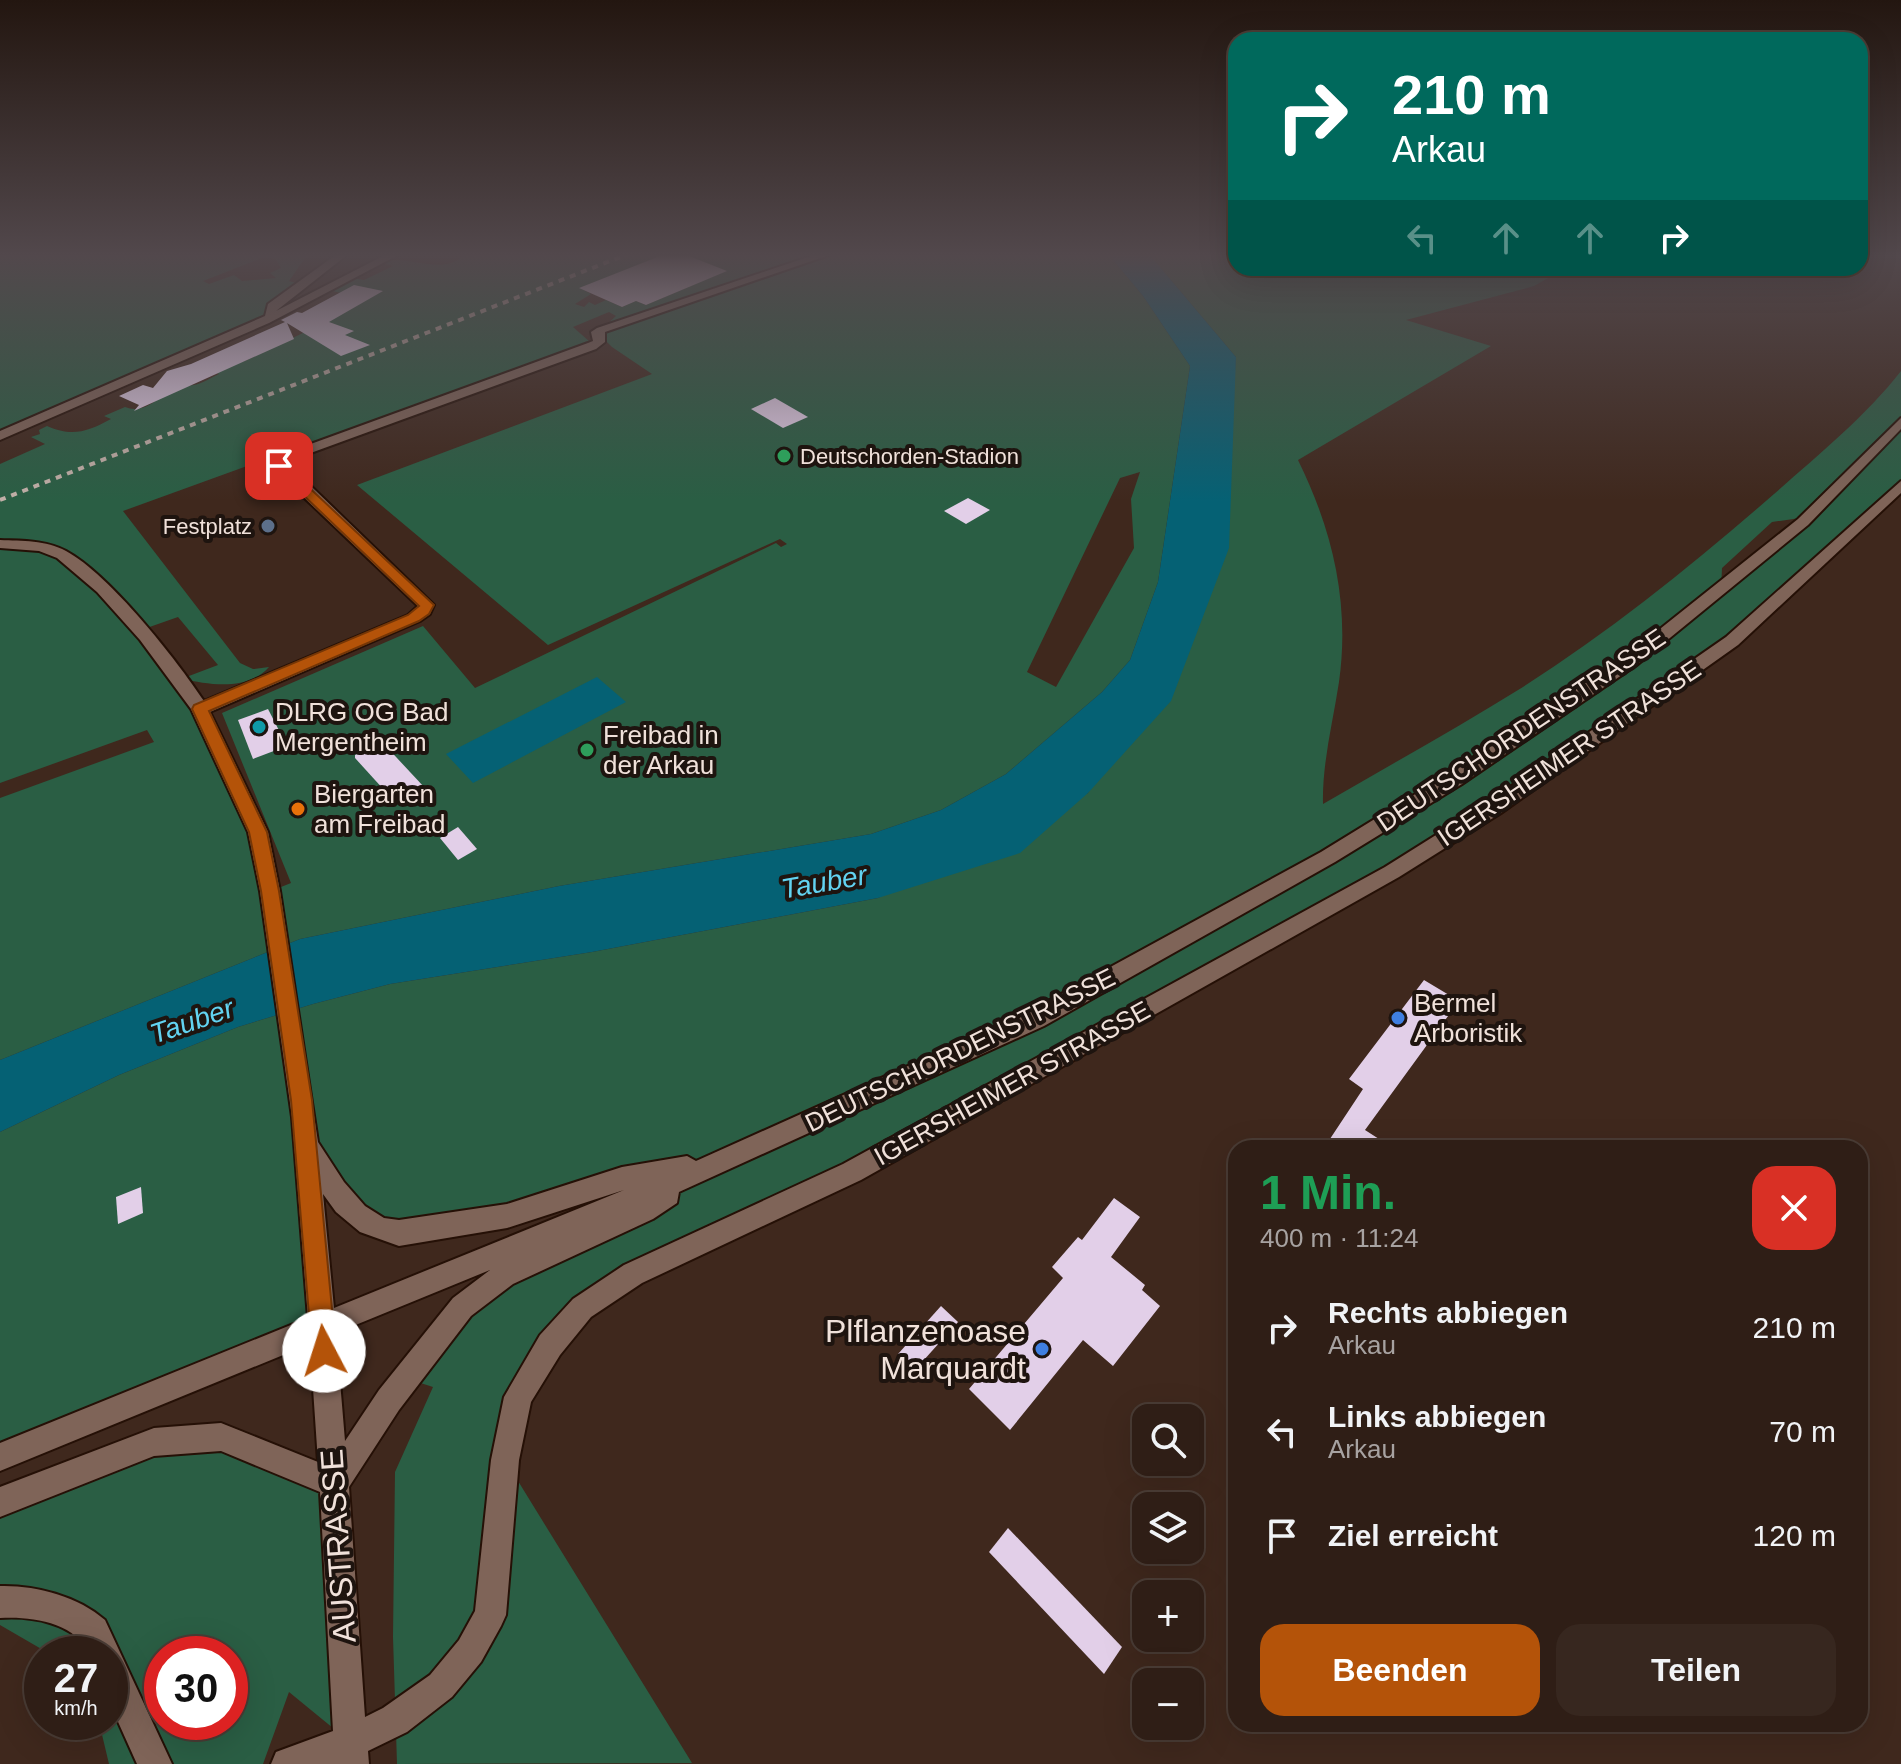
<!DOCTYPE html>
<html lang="de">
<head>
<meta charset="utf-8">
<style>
	body { margin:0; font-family:Arial,sans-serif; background:#37271f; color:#f1f3f6; height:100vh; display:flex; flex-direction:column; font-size:30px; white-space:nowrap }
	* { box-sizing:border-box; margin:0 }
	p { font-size:26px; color:#a7a2a1 }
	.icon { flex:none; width:44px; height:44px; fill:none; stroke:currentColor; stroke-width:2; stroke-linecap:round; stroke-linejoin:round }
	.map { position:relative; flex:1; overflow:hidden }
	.sheet { position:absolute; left:1228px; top:1140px; width:640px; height:592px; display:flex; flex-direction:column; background:#2f1e16; border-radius:24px; box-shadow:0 8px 32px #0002,0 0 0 2px #4a3c35 }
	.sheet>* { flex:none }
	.guide { position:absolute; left:1228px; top:32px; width:640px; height:244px; border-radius:24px; box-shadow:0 8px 32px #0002,0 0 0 2px #4a3c35; background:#00695c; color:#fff; overflow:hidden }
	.fabs { position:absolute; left:1132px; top:1404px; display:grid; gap:16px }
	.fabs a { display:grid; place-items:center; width:72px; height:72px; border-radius:16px; background:#2f1e16; box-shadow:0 8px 32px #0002,0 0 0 2px #4a3c35; font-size:40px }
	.speed { position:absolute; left:24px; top:1636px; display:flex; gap:16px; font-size:40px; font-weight:700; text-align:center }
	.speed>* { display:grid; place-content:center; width:104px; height:104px; border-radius:50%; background:#2f1e16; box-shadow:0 8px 32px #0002,0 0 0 2px #4a3c35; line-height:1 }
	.speed small { font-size:20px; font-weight:400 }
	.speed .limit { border:12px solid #d22; background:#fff; color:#111 }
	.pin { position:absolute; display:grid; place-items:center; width:68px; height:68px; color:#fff; margin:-34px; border-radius:16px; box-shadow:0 4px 12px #0006 }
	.me { position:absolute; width:88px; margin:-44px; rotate:355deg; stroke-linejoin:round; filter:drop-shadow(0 0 6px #0008) }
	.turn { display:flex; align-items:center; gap:28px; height:168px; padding:0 32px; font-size:36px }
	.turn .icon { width:104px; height:104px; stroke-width:2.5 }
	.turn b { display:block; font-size:56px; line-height:68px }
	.lanes { display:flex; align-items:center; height:76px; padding:0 32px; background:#0003; justify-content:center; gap:40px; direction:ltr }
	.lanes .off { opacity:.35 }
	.round { display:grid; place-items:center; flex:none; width:84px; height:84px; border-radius:24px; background:#37271f }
	.headline { display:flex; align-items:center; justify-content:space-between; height:136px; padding:0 32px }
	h1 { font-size:48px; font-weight:800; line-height:60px; color:#1e9e55 }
	.cta { display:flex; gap:16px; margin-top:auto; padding:16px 32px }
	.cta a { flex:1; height:92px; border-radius:24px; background:#b45309; color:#fff; font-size:32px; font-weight:800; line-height:92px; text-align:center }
	.cta a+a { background:#37271f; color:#f1f3f6 }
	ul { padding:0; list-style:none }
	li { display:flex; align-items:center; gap:24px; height:104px; padding:0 32px }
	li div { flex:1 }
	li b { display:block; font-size:30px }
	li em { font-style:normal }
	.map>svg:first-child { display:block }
</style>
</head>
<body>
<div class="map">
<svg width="1901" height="1764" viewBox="0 0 1901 1764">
	<rect width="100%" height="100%" fill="#3f281d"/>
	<g fill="#2a5e44" fill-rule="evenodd">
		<path d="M0 254H313L305 258 289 281 300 284 265 321 0 435ZM267 256 276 260 281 268 270 273 276 278 242 281 234 275 209 284 203 281Z"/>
		<path d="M465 254H665L580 288 591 294 575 304 584 307 589 302 595 305 606 300 622 307 636 301 646 305 726 271 684 254H1108L1143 296 1190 366 1158 582 1130 660 1102 692 1006 774 941 810 871 834 559 886 300 939 0 1060V798L154 742 147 730 0 783V464L45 444 31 437 40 434 39 430 47 426C72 437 87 432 111 419L104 416 125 407C145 415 162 396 177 383 194 390 204 381 219 374L208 369 245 361 307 331 284 322 294 318 342 314 382 291 341 293 328 290 351 278 364 280 393 266 381 262C408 253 443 278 465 254ZM609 312 616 316 601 330 604 339 612 347 652 374 357 485 548 645 780 539 787 544 781 547 776 543 475 688 423 626 222 713 291 883 271 891 258 832 183 679C210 685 248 691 269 667L253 669 240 663 123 511 590 342 573 327ZM1140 472 1131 499 1134 548 1056 687 1027 672 1120 478ZM178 617 218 665 181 679 141 630Z"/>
		<path d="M1149 254H1236V268H1566L1534 286 1406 320 1491 346 1298 460C1333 531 1350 604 1339 682 1333 722 1322 763 1323 804 1390 765 1457 728 1523 687 1612 630 1695 563 1774 494 1818 455 1865 417 1901 371V485L1732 641 1494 808 852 1172 633 1273 550 1345 505 1460 692 1763 397 1764 393 1637 395 1472 433 1387 408 1379 462 1307 720 1164 383 1232 307 1145 322 1328 0 1457V1132L119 1075 238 1027 313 1004 390 984 592 952 878 898 1088 793 1232 410 1236 357ZM1807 517 1721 590 1722 568 1772 522Z"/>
		<path d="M221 1437 334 1483 350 1742 289 1692 263 1764H109L99 1722H110V1654H50L0 1625V1502L154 1442ZM162 1654H230V1722H162Z"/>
	</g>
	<g fill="#056174">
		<polygon points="1108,254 1149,254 1236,357 1229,548 1171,701 1088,793 1020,853 878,898 592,952 390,984 313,1004 238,1027 119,1075 0,1132 0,1060 300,939 559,886 871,834 941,810 1006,774 1102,692 1130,660 1158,582 1190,366 1143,296"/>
		<polygon points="597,677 626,702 473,783 446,754"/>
	</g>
	<g fill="#e2cfe8">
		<polygon points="665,254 684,254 727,271 646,305 636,301 622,307 579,288"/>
		<polygon points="354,285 383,291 329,322 354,331 345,335 370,345 341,356 287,323 294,339 134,411 139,405 119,396 143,385 153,388 167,371 191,364 285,322 281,320 297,312 302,313"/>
		<polygon points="775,398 808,417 783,428 751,409"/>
		<polygon points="968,498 990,510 966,524 944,511"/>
		<polygon points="268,709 287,746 253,759 238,720"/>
		<polygon points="383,743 424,787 395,802 355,758 355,755"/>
		<polygon points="458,827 477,849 458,860 440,838"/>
		<polygon points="1424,980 1459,1001 1365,1130 1393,1148 1324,1148 1363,1089 1349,1079"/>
		<polygon points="141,1187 143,1213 118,1224 116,1197"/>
		<polygon points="1114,1198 1140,1217 1111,1257 1145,1285 1142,1290 1160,1306 1113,1366 1083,1340 1010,1430 969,1389 1063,1278 1052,1267 1078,1237 1082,1240"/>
		<polygon points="941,1306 958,1322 914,1371 898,1354"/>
		<polygon points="1008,1528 1122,1647 1104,1674 989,1552"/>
	</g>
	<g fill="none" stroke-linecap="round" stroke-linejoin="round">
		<defs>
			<g id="minor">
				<polygon points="337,254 347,255 276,311 387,254 400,254 269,323 0,440 0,431 265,316 268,304"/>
				<path d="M817 254H832L605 332V342L596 349 286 462 434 605 430 614 420 621 210 712 268 832 280 891 318 1142 344 1182 365 1206 384 1218 399 1220 507 1204 622 1167 687 1156 696 1161 1028 1012 1321 852 1448 774 1626 656 1798 519 1901 418V429L1808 525 1638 664 1462 784 1335 862 1044 1026 679 1192 677 1203 653 1219 513 1284 471 1316 399 1410 349 1487 365 1717 383 1708 430 1675 459 1640 475 1611 491 1460 504 1397 540 1335 573 1299 624 1265 843 1164 1385 867 1487 803 1726 637 1901 481V493L1738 645 1501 813 1399 877 861 1180 642 1283 591 1317 560 1355 531 1402 519 1460 506 1615 501 1626 481 1662 452 1697 407 1732 368 1751 369 1764H271L276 1752 333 1731 320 1492 221 1451 154 1456 0 1517V1487L154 1428 221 1423 318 1462 310 1344 0 1471V1443L308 1318 292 1117 260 891 248 832 191 709 140 640 97 592 57 558 39 551 0 548V540C22 541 46 540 66 551 110 575 176 659 204 701L408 615 418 606 274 469 275 457 588 343 593 341 591 332 597 328ZM624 1190 334 1308 323 1194 336 1212 360 1232 399 1246 507 1228ZM490 1270 453 1298 379 1390 345 1441 336 1333Z"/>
				<path d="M0 1586C35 1585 78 1596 105 1620L172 1764H137L110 1704V1654H89C76 1622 30 1616 0 1618Z"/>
			</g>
		</defs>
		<use href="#minor" stroke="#251006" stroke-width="4"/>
		<use href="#minor" fill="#7f6458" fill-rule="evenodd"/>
		<polyline stroke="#c1b0a8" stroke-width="4" stroke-dasharray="6 6" stroke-linecap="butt" points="0,500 628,254"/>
	</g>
	<linearGradient id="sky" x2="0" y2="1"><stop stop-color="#231610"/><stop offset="0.51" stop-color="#52484c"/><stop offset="1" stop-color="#52484c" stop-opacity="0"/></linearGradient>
	<rect width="1901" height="501" fill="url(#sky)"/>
	<polygon fill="#b45309" stroke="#753606" stroke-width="2" points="275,463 283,463 434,605 429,614 419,621 209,711 267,832 279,891 312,1100 336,1351 333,1359 324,1363 315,1359 312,1351 291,1100 261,891 249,832 192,709 194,705 408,615 419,606 275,468"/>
	<g fill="#2e9e5b" stroke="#1e140f" stroke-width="3">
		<circle cx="784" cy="456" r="8"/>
		<circle cx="587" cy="750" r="8"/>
	</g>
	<circle fill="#5c6f8a" stroke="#1e140f" stroke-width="3" cx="268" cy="526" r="8"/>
	<circle fill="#0f9aa8" stroke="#1e140f" stroke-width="3" cx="259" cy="727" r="8"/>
	<circle fill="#e8710a" stroke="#1e140f" stroke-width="3" cx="298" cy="809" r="8"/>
	<g fill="#3f7fe0" stroke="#1e140f" stroke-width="3">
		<circle cx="1398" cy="1018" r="8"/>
		<circle cx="1042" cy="1349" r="8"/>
	</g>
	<g text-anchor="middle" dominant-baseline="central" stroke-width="8" stroke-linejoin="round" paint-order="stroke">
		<g font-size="22" fill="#f0e1da" stroke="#1e140f" text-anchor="start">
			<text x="800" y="456">Deutschorden-Stadion</text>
			<text x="252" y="526" text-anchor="end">Festplatz</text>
		</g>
		<g font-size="26" fill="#f0e1da" stroke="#1e140f" text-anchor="start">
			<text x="275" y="712">DLRG OG Bad<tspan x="275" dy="30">Mergentheim</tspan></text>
			<text x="603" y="735">Freibad in<tspan x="603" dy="30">der Arkau</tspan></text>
			<text x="314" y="794">Biergarten<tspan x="314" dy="30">am Freibad</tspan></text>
			<text x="1414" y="1003">Bermel<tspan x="1414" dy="30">Arboristik</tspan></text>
		</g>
		<g font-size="26" fill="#f0e1da" stroke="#1e140f">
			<text transform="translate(1521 730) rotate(-34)">DEUTSCHORDENSTRASSE</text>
			<text transform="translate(1569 753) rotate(-34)">IGERSHEIMER STRASSE</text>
			<text transform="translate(960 1050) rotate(-26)">DEUTSCHORDENSTRASSE</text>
			<text transform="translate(1012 1083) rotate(-29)">IGERSHEIMER STRASSE</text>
		</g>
		<g font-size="28" font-style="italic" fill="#62d3f1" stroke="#1e140f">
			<text transform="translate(824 882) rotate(-10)">Tauber</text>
			<text transform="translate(192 1021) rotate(-19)">Tauber</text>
		</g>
		<g font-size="32" fill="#f0e1da" stroke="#1e140f" text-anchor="end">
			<text x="1026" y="1331">Plflanzenoase<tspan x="1026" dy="37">Marquardt</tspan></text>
		</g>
		<g font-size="32" fill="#f0e1da" stroke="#1e140f">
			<text transform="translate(338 1546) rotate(-94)">AUSTRASSE</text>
		</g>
	</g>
</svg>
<div class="fabs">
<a><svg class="icon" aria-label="search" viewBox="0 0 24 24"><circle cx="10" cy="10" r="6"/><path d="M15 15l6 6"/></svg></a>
<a><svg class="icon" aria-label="layers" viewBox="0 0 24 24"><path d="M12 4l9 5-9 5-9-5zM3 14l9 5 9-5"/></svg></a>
<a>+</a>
<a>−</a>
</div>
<div class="speed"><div>27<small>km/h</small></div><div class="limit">30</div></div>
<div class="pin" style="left:279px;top:466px;background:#d93025"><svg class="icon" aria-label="arrive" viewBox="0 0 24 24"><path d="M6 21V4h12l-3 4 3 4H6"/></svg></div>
<svg class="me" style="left:324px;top:1351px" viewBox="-20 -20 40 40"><circle r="19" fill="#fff"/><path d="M0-13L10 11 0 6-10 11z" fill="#b45309"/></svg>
<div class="guide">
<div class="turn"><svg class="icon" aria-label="right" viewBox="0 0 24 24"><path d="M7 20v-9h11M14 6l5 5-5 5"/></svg><div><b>210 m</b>Arkau</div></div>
<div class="lanes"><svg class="icon off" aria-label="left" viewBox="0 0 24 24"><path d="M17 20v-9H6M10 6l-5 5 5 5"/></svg><svg class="icon off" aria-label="ahead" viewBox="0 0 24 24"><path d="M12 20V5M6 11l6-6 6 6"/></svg><svg class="icon off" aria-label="ahead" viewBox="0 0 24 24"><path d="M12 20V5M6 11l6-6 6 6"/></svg><svg class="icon" aria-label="right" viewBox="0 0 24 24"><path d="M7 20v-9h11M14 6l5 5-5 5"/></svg></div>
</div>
<section class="sheet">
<div class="headline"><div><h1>1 Min.</h1><p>400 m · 11:24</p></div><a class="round" style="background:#d93025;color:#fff"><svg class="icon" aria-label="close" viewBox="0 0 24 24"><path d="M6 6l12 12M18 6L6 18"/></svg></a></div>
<ul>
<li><svg class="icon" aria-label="right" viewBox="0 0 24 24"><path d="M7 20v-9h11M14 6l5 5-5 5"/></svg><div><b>Rechts abbiegen</b><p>Arkau</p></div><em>210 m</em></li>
<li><svg class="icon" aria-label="left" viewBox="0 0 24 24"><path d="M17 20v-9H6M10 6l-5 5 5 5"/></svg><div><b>Links abbiegen</b><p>Arkau</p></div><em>70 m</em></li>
<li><svg class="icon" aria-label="arrive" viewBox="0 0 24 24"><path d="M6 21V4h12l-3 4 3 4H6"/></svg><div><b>Ziel erreicht</b></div><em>120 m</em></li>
</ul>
<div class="cta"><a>Beenden</a><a>Teilen</a></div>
</section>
</div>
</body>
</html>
